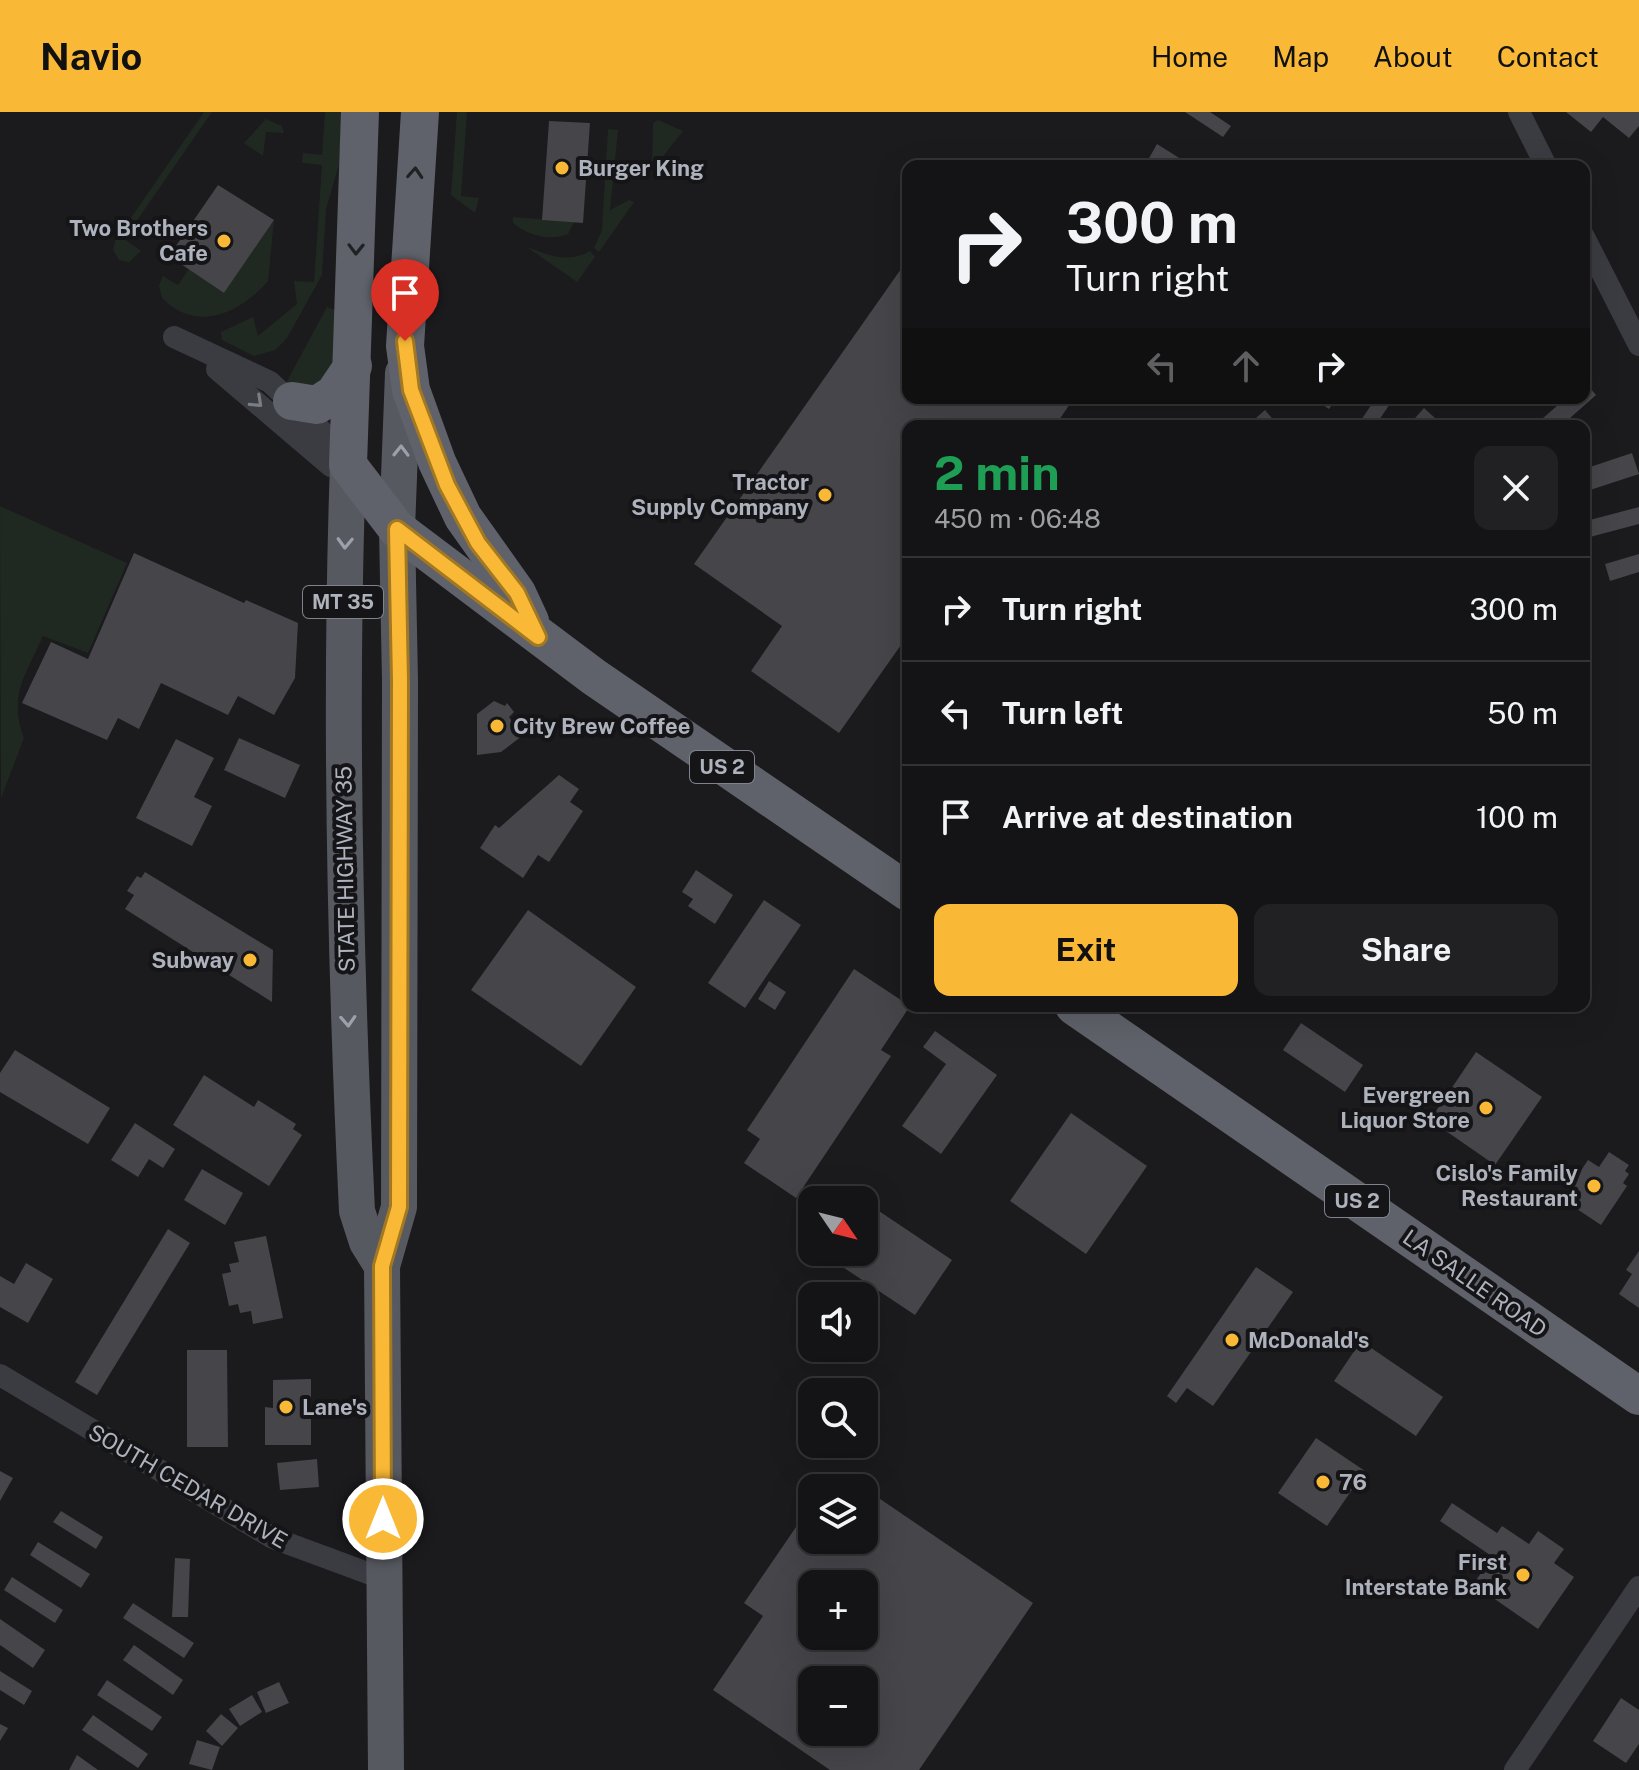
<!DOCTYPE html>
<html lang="en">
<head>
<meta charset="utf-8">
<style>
	body { margin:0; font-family:"Public Sans",sans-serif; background:#212123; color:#f1f3f6; height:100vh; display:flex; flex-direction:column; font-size:30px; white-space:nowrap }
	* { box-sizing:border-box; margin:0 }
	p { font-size:26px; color:#9d9ea1 }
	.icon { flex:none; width:44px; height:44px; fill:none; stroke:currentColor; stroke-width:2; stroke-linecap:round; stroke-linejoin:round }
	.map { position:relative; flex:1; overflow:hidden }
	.details { position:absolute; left:902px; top:308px; width:688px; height:592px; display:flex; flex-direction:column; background:#141416; border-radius:16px; box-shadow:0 8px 32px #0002,0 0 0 2px #333335 }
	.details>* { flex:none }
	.guide { position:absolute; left:902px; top:48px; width:688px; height:244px; border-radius:16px; box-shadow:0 8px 32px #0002,0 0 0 2px #333335; background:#141416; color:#f1f3f6; overflow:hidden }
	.needle { width:52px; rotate:125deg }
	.fabs { position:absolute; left:798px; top:1074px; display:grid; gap:16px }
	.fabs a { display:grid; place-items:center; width:80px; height:80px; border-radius:16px; background:#141416; box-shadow:0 8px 32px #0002,0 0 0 2px #333335; font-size:40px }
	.pin { position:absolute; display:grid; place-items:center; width:68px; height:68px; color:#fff; margin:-82px -34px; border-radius:50% 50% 50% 0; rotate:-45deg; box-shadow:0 0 8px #0007 }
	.pin .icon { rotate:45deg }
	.me { position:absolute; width:88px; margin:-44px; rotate:0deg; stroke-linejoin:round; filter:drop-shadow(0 0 6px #0008) }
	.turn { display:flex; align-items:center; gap:28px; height:168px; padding:0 32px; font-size:36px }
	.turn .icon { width:104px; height:104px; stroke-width:2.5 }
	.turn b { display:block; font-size:56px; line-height:68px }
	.lanes { display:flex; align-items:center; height:76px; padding:0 32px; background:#0003; justify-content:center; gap:40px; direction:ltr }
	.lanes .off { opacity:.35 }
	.round { display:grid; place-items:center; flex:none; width:84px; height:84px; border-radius:16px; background:#212123 }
	.summary { display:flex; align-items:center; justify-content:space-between; height:136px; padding:0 32px }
	h1 { font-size:48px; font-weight:700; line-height:60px; color:#1e9e55 }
	.primary-button { display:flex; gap:16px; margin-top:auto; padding:16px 32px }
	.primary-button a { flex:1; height:92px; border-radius:16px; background:#f9b936; color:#111; font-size:32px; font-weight:700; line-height:92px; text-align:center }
	.primary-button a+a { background:#212123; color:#f1f3f6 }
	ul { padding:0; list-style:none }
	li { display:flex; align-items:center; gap:24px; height:104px; padding:0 32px; border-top:2px solid #333335 }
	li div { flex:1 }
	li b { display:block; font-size:30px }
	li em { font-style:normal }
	header { display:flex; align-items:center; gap:48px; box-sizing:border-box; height:112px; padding:0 40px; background:#f9b936; color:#111 }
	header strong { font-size:38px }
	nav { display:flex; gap:44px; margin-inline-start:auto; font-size:28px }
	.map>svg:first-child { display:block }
</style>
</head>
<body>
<header>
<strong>Navio</strong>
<nav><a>Home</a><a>Map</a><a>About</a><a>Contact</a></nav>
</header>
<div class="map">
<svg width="1639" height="1658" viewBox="0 0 1639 1658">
	<rect width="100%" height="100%" fill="#1b1a1d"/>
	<g fill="#202921">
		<polygon points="204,0 212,0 124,127 141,139 129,150 119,148 113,138 115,129"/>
		<polygon points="325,0 342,0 339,53 326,97 322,163 287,226 275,238 254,244 222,228 221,220 253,205 258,224 297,192 294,169 314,170 322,53 302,51 303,41 322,43"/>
		<polygon points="457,0 467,0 461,84 479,86 475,101 451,83"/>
		<polygon points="266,7 282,14 284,21 266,20 263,44 244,31"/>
		<polygon points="658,8 683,19 652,58 653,11"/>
		<polygon points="608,17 618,18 610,98 629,88 634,90 599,140 594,136 602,118"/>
		<path d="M513 105 574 110 568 122C549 129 529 124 513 111Z"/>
		<path d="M274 108 268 169C240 202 196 221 162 186L159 173 163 164 178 173 189 157 224 181Z"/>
		<path d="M527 135C549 143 567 152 590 139L595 145 577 170Z"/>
		<polygon points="327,195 335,198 334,257 306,281 286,271"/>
		<path d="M0 394 127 451 88 541 43 524C26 562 8 584 24 626L1 686Z"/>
	</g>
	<g fill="#45454a" fill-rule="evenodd">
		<polygon points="1185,0 1210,0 1231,14 1223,25"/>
		<polygon points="1566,0 1639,0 1639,14 1629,26 1603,5 1591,20"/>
		<polygon points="549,9 590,11 583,111 542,108"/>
		<polygon points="1157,32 1192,54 1158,54 1148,48"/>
		<polygon points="218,73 274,108 224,181 169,144"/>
		<polygon points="908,147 908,286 1074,286 1055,314 908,314 908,523 839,621 751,559 782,514 694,452"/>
		<polygon points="1584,269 1596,283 1561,314 1534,314 1566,286 1584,286"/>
		<polygon points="1319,286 1337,286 1329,297 1317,289"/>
		<polygon points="1376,286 1394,286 1375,314 1357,314"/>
		<polygon points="1424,296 1436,307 1429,314 1408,314"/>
		<polygon points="1265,298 1277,312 1275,314 1247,314"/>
		<polygon points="1632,341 1639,362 1584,380 1584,357"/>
		<polygon points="1639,395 1639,412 1590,425 1586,409"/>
		<polygon points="134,441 244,491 246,488 298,511 295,566 274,603 238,584 228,603 161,571 139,617 118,606 107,628 22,591 51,530 88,547"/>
		<polygon points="1639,442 1639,460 1610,469 1605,452"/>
		<polygon points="494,589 505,594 507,591 514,600 509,605 522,624 501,640 477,643 477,602"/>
		<polygon points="239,626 300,653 285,686 224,658"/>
		<polygon points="176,627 214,646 194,685 212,694 192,734 136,706"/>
		<polygon points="559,663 579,677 570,690 583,699 549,750 538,743 523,766 480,736 495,713 499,716"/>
		<polygon points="696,758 733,783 715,812 688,794 693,787 682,780"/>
		<polygon points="145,760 273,838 272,890 125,797 134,783 127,779 137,764 141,766"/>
		<polygon points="764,788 801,813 745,896 708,871"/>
		<polygon points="528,798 636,875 581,954 471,878"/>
		<polygon points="854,857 910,894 881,938 891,944 796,1086 744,1051 760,1027 747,1018"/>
		<polygon points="769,869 786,880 775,898 758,887"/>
		<polygon points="1301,911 1363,953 1345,980 1283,938"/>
		<polygon points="935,919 997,963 941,1042 902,1014 946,952 923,935"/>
		<polygon points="15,938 110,996 88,1032 0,980 0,961"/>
		<polygon points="1476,940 1542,985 1495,1053 1430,1008"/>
		<polygon points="204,963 254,995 258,988 296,1012 293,1017 302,1023 269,1074 173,1013"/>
		<polygon points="1071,1001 1147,1054 1086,1142 1010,1089"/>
		<polygon points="135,1011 175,1037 163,1056 149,1047 138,1065 111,1048"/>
		<polygon points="1609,1040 1629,1053 1625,1059 1629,1062 1623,1071 1627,1074 1601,1113 1562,1087 1588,1048 1599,1055"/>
		<polygon points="202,1057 243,1081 225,1113 184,1088"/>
		<polygon points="841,1074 862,1088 832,1088"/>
		<polygon points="864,1089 952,1148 915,1203 820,1140 864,1140"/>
		<polygon points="168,1117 190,1131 97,1283 75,1270"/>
		<polygon points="812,1118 812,1134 804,1129"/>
		<polygon points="266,1124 283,1206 253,1212 251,1199 240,1201 238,1192 229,1194 222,1162 231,1160 229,1152 239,1150 234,1130"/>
		<polygon points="1639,1139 1639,1196 1619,1182 1632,1162 1626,1158"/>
		<polygon points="26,1151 53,1167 28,1211 0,1195 0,1164 14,1172"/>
		<polygon points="1256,1155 1293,1180 1213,1294 1187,1276 1176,1291 1167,1284"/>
		<polygon points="1361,1229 1443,1285 1416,1324 1334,1269"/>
		<polygon points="187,1238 227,1238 228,1335 187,1335"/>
		<polygon points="311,1267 311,1333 265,1333 265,1295 273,1296 273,1268"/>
		<polygon points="1316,1326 1365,1359 1327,1414 1278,1381"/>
		<polygon points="317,1347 319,1375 280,1378 277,1351"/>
		<polygon points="0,1359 13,1366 0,1389"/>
		<path d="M864 1376 1033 1491 919 1658H830L713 1578 763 1504 744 1491 796 1415 821 1432 824 1428H864ZM812 1472H864V1524H812ZM812 1568H864V1620H812Z"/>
		<polygon points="1452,1391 1497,1421 1502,1414 1529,1432 1538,1419 1564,1437 1554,1451 1574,1465 1538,1517 1473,1472 1493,1445 1440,1409"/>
		<polygon points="61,1399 103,1425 96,1437 53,1410"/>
		<polygon points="38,1430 90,1462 81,1476 30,1443"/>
		<polygon points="175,1446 190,1447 188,1505 172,1505"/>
		<polygon points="12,1465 63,1498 55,1511 4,1478"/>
		<polygon points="133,1491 194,1531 184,1546 123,1506"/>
		<polygon points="0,1507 45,1538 33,1556 0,1533"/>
		<polygon points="134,1533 183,1568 173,1583 123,1548"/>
		<polygon points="0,1559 32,1579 24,1593 0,1578"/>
		<polygon points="107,1568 162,1605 152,1619 97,1583"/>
		<polygon points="279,1570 289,1591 266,1601 257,1580"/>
		<polygon points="252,1583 262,1600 240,1614 229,1597"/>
		<polygon points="1621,1586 1639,1598 1639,1632 1626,1651 1593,1629"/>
		<polygon points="221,1602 238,1616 222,1634 206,1619"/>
		<polygon points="93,1603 148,1642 138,1656 82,1618"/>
		<polygon points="0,1612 8,1616 0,1629"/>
		<polygon points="197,1628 220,1635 212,1658 189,1652"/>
		<polygon points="77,1643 98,1658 69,1658"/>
	</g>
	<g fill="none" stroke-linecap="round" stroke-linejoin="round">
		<g stroke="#3b3c42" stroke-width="22">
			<polyline points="1519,0 1546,54"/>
			<polyline points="1584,125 1639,233"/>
			<polyline points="174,225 270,270 332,329 345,349"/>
			<polyline points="217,257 331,354 348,353"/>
			<polyline points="0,1263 273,1426 384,1467"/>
			<polyline points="1515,1658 1639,1475"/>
		</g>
		<g stroke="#575961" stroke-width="36">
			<path d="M348 353C339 602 345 850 357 1099L367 1130 382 1154"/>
			<polyline points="386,1658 382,1154 399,1095 400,569 397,417 403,261"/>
		</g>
		<g stroke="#5f626a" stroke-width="38">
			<polyline points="360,0 348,353 397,417 594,565 908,780"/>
			<polyline points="420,0 405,234 411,278 437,350 463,405 517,481 530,509"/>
			<polyline points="292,289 317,293 334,282 353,254"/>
			<polyline points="1074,894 1639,1284"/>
		</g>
	</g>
	<defs><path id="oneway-chevron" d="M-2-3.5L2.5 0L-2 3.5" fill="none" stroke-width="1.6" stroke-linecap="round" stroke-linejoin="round" transform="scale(2)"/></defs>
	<g stroke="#202124">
		<use href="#oneway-chevron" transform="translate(415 61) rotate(-86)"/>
		<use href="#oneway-chevron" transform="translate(356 137) rotate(91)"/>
	</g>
	<use stroke="#7a7d86" href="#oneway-chevron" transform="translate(257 290) rotate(43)"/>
	<g stroke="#9ca0ab">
		<use href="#oneway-chevron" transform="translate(401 339) rotate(-89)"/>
		<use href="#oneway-chevron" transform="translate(345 431) rotate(92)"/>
		<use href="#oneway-chevron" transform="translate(348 909) rotate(87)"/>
	</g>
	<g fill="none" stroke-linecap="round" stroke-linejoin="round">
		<defs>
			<polyline id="route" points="383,1407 382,1154 399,1095 400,569 397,417 538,525 517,481 478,431 447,373 411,278 405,229"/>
		</defs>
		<use href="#route" stroke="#a27823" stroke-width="20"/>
		<use href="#route" stroke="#f9b936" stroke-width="14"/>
	</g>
	<g fill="#f9b936" stroke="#151518" stroke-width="3">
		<circle cx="562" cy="56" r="8"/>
		<circle cx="224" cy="129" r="8"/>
		<circle cx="825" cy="383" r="8"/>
		<circle cx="497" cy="614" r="8"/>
		<circle cx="250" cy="848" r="8"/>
		<circle cx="1486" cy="996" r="8"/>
		<circle cx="1594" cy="1074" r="8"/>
		<circle cx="1232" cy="1228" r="8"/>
		<circle cx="286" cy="1295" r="8"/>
		<circle cx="1323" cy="1370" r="8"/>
		<circle cx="1523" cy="1463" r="8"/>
	</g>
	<g text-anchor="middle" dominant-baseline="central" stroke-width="8" stroke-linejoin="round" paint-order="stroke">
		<g fill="#151518" stroke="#7f838c" stroke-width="2">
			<rect x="303" y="474" width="80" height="32" rx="6"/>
			<rect x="690" y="639" width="64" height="32" rx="6"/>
			<rect x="1325" y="1073" width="64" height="32" rx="6"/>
		</g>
		<g font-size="20" font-weight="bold" fill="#adb2bd">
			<text x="343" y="490">MT 35</text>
			<text x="722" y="655">US 2</text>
			<text x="1357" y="1089">US 2</text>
		</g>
		<g font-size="22" font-weight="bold" fill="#adb2bd" stroke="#151518" text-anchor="end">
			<text x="578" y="56" text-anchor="start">Burger King</text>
			<text x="208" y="116">Two Brothers<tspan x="208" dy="25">Cafe</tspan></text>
			<text x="809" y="370">Tractor<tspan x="809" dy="25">Supply Company</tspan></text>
			<text x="513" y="614" text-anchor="start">City Brew Coffee</text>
			<text x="234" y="848">Subway</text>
			<text x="1470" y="983">Evergreen<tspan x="1470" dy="25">Liquor Store</tspan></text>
			<text x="1578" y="1061">Cislo's Family<tspan x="1578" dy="25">Restaurant</tspan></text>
			<text x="1248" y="1228" text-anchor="start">McDonald's</text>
			<text x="302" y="1295" text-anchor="start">Lane's</text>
			<text x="1339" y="1370" text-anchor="start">76</text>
			<text x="1507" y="1450">First<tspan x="1507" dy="25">Interstate Bank</tspan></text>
		</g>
		<g font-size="22" fill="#adb2bd" stroke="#151518">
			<text transform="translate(345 757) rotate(-91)">STATE HIGHWAY 35</text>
			<text transform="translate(1475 1171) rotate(35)">LA SALLE ROAD</text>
			<text transform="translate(188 1374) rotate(30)">SOUTH CEDAR DRIVE</text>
		</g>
	</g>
</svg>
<div class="fabs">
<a><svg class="needle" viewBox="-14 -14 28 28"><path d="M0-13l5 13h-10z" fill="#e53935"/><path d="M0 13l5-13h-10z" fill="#9d9ea1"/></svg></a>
<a><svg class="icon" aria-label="sound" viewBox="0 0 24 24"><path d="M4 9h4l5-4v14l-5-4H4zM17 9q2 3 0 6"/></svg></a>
<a><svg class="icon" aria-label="search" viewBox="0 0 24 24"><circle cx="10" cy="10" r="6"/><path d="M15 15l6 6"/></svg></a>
<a><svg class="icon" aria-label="layers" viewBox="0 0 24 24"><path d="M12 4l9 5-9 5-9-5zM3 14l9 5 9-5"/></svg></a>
<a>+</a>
<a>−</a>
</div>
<div class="pin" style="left:405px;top:229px;background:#d93025"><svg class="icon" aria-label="arrive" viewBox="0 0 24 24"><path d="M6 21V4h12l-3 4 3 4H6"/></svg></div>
<svg class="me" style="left:383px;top:1407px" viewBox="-20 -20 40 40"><circle r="17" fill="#f9b936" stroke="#fff" stroke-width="3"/><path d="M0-11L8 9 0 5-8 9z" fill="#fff"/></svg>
<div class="guide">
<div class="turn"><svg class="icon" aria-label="right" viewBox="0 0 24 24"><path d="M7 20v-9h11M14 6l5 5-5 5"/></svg><div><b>300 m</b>Turn right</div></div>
<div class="lanes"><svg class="icon off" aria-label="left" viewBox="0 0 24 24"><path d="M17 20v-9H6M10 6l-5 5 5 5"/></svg><svg class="icon off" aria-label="ahead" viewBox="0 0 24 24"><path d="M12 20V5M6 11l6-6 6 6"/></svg><svg class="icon" aria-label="right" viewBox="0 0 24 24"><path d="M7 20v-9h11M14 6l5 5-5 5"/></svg></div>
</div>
<section class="details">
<div class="summary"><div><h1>2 min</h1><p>450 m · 06:48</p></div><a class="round"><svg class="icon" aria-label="close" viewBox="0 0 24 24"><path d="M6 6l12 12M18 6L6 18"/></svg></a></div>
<ul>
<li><svg class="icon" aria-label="right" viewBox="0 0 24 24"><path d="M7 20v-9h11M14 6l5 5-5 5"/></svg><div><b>Turn right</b></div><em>300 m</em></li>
<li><svg class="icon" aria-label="left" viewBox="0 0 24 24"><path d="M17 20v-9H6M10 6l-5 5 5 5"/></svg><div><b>Turn left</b></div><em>50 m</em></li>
<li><svg class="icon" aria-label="arrive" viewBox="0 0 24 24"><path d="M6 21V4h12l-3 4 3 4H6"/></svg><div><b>Arrive at destination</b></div><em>100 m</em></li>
</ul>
<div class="primary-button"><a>Exit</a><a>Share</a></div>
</section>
</div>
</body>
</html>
